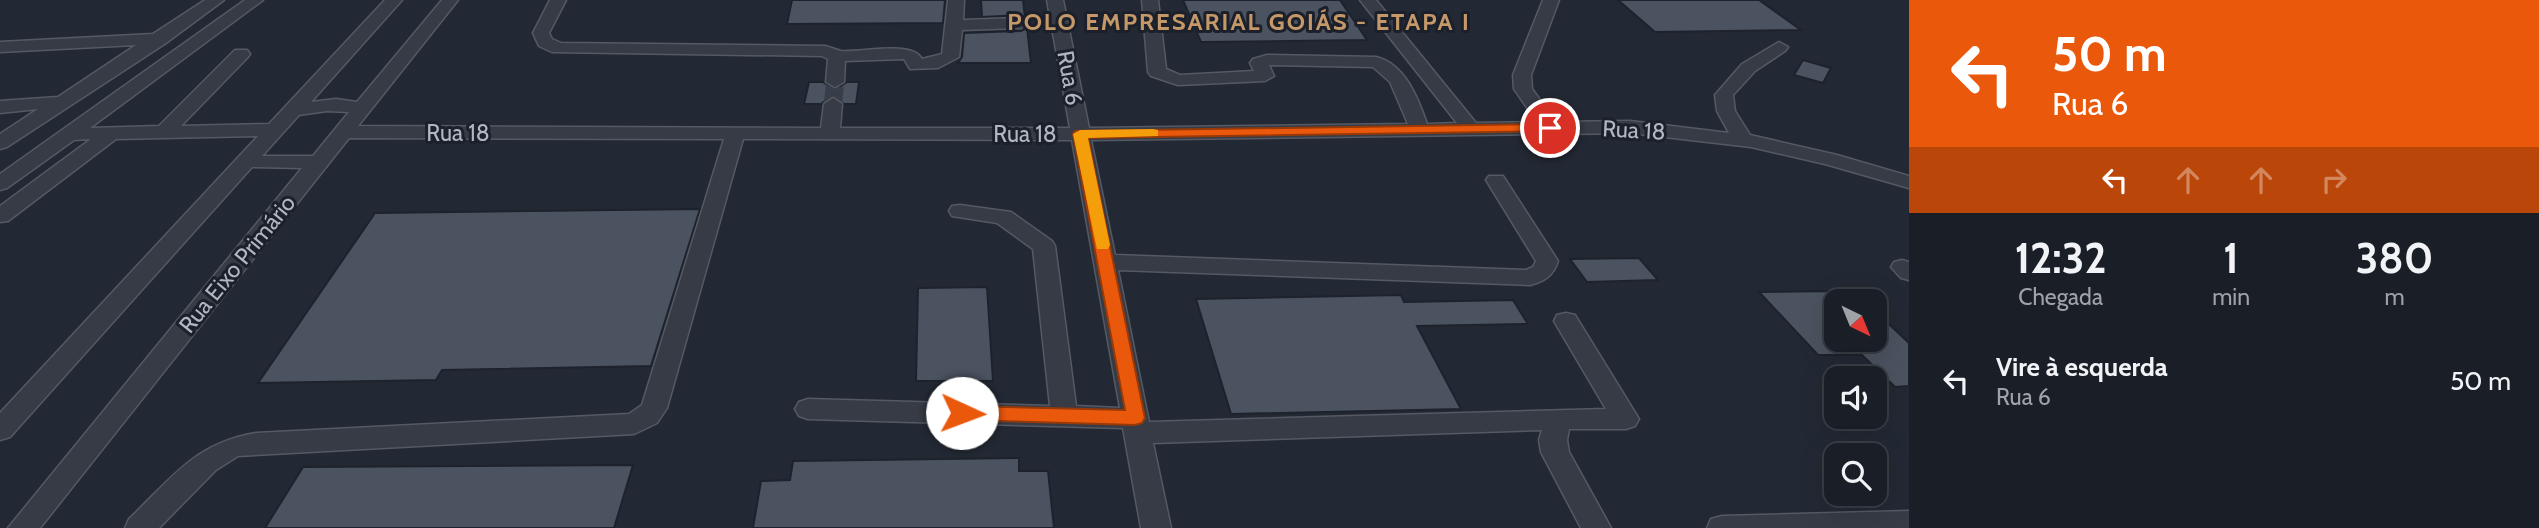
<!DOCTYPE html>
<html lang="pt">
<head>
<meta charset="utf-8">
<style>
	body { margin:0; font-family:Cabin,sans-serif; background:#272c33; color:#f1f3f6; height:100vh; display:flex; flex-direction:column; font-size:26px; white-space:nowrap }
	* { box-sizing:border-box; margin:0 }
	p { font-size:23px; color:#9fa2a7 }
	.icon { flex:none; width:38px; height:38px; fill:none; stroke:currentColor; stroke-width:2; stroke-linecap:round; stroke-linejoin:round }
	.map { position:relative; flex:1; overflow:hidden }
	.side { display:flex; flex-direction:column; background:#1a1f27; width:630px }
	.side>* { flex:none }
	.hud { background:#ea580c; color:#fff; overflow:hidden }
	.needle { width:46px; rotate:137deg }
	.tools { position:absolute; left:1824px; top:289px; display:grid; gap:14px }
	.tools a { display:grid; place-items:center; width:63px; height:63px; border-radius:14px; background:#1a1f27; box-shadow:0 7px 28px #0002,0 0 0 2px #383d44; font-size:35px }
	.pin { position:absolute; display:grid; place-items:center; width:60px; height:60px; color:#fff; margin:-30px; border:4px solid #fff; border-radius:50%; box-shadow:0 2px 7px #0007 }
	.me { position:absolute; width:77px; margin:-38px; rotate:92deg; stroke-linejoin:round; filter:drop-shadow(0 0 5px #0008) }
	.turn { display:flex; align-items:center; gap:24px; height:147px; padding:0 28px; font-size:32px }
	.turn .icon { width:91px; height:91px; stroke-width:2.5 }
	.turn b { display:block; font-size:49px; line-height:60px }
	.lanes { display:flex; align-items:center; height:66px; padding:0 28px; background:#0003; justify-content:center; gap:35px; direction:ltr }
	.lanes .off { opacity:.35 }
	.eta { display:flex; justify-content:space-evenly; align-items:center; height:119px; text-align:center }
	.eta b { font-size:42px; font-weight:700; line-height:49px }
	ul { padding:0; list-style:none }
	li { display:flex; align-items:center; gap:21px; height:98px; padding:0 28px }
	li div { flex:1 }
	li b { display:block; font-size:26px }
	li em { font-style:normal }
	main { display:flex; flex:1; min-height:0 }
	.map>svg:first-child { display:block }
</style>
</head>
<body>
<main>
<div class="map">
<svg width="1909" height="528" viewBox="0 0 1909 528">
	<rect width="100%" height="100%" fill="#232934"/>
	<g fill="#4b5360" stroke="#1d222c" stroke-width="2">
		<polygon points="792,0 945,0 943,23 787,24"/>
		<polygon points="981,0 1023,0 1025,18 1021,15 982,17"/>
		<polygon points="1183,0 1340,0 1367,40 1201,42"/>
		<polygon points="1618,0 1759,0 1801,30 1655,32"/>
		<polygon points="1027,28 1031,63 958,63 962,57 964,33 1021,31"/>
		<polygon points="1803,60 1831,68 1823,83 1794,75"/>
		<polygon points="809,82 823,82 836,89 847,82 859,82 856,104 844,104 832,96 821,104 804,104"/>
		<polygon points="700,209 651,366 442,370 436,380 258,383 375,213"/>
		<polygon points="1639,258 1658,280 1587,282 1570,259"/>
		<polygon points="987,287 993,381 916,381 918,288"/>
		<polygon points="1836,291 1836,340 1874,340 1874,310 1909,343 1909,386 1895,387 1862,355 1818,355 1759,292"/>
		<polygon points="1401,295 1404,302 1513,300 1528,324 1417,326 1461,409 1231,414 1196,299"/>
		<polygon points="1019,458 1019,471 1048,471 1054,528 753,528 761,481 790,480 793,461"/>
		<polygon points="633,465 614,528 265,528 303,467"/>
	</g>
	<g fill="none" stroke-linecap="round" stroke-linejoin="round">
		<polyline stroke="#383e49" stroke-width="18" stroke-dasharray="18 9" stroke-linecap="butt" points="833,104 835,82"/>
		<defs>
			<g id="minor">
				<polygon points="205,0 224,0 166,43 7,147 0,149 0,134 38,109 0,113 0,101 58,97 136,45 0,52 0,42 153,34"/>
				<path d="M245 0H263L90 128 159 126 235 50H247L250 54 247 58 181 126 269 124 385 0H402L311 102 336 99 357 102 442 0H458L358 126 821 128 824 104 833 98 842 104 840 128H1070L1047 0H1063L1089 128 1408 124 1390 82 1373 67 1269 65 1274 76 1265 81 1178 85 1151 76 1148 72 1142 0H1158L1166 69 1180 75 1254 71 1250 63 1253 59 1267 55 1376 57C1405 64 1418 98 1427 124L1457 123 1360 0H1376L1476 123 1537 122 1514 89 1513 75 1543 0H1559L1531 75 1532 89 1556 122 1630 121 1729 133 1717 111 1715 95 1742 64 1779 42 1788 47 1785 51 1755 71 1733 95 1735 111 1750 135 1837 155 1909 176V188L1825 164 1751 147 1630 133 1091 140 1115 255 1526 270 1533 267 1536 261 1486 180 1489 176H1503L1558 261C1553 276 1545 281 1530 285L1118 270 1149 422 1606 409 1554 321 1557 315 1566 313 1575 315 1639 419 1635 426 1626 429H1569L1567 440 1569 452 1611 528H1581L1541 452 1539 440 1542 430 1153 443 1171 528H1141L1123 428 808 419 799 416 795 409 799 402 808 399 1050 406 1033 249 997 223 952 216 949 211 952 206 960 205 1011 212 1052 241 1055 246 1076 406 1120 408 1072 140 743 139 667 408 657 423 634 434 238 456 216 470 159 528H125L129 519C172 478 195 443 256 433L629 414 642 405 724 139 349 138 40 528H8L302 168 252 167 10 437 0 440V413L258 136 116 139 8 221 0 222V206L91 139 74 140 7 188 0 190V174ZM327 111 349 112 313 156H262L299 115Z"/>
				<path d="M550 0H566L549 33 552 39 561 43 825 46C830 47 836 50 841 51 861 53 912 40 922 59L942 54 948 0H964L963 20 1021 18 1029 23 1021 28 962 30 959 57 938 68 910 69 904 59 845 61 844 82 835 87 826 82 828 59 822 56 552 52 539 46 533 33Z"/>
				<polygon points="1902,260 1909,262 1909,280 1901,278 1891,267 1894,262"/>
				<polygon points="1909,511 1909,528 1707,528 1711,519 1722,516"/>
			</g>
		</defs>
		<use href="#minor" stroke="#545963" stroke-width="3"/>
		<use href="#minor" fill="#363b45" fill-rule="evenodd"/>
	</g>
	<polygon fill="#ea580c" stroke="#983908" stroke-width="2" points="1550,124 1557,128 1555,131 1088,138 1145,418 1142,423 1135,425 962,420 955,418 953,413 955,408 962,406 1125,410 1073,134 1075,131"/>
	<polygon fill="#f59e0b" points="1153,129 1158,130 1158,136 1088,138 1110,245 1108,249 1097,249 1073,134 1080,130"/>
	<g text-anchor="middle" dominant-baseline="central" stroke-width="6" stroke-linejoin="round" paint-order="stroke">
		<g font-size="23" fill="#b1b6c2" stroke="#1b202a">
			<text transform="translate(1070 78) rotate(80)">Rua 6</text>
			<text transform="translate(1634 130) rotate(3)">Rua 18</text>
			<text x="458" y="133">Rua 18</text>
			<text x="1025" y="134">Rua 18</text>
			<text transform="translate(237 264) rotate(-51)">Rua Eixo Primário</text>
		</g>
		<g font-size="24" font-weight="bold" letter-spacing="2" fill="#c49869" stroke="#1b202a">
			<text x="1239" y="21">POLO EMPRESARIAL GOIÁS - ETAPA I</text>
		</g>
	</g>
</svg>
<div class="tools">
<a><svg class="needle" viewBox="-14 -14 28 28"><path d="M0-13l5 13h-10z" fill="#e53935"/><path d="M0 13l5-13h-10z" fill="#9fa2a7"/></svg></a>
<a><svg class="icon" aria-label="sound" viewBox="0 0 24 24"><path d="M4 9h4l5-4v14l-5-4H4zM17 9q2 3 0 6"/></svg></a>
<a><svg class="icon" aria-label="search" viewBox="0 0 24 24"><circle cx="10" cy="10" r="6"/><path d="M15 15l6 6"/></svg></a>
</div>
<div class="pin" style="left:1550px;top:128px;background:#d93025"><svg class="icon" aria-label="arrive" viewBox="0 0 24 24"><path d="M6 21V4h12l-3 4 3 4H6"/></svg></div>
<svg class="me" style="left:962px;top:413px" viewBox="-20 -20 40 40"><circle r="19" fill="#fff"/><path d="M0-13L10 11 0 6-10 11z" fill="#ea580c"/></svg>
</div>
<section class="side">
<div class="hud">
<div class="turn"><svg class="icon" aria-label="left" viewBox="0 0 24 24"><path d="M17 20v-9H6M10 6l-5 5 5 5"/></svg><div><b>50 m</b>Rua 6</div></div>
<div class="lanes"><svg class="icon" aria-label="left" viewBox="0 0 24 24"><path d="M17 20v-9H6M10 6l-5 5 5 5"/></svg><svg class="icon off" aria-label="ahead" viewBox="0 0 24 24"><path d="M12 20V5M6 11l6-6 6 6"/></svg><svg class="icon off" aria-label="ahead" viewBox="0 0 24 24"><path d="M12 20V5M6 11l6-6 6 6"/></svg><svg class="icon off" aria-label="right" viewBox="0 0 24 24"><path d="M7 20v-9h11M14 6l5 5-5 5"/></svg></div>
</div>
<div class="eta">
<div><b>12:32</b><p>Chegada</p></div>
<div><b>1</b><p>min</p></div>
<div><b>380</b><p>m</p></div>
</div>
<ul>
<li><svg class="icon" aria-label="left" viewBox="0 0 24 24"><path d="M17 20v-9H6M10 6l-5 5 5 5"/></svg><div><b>Vire à esquerda</b><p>Rua 6</p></div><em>50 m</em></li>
</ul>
</section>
</main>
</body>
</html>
